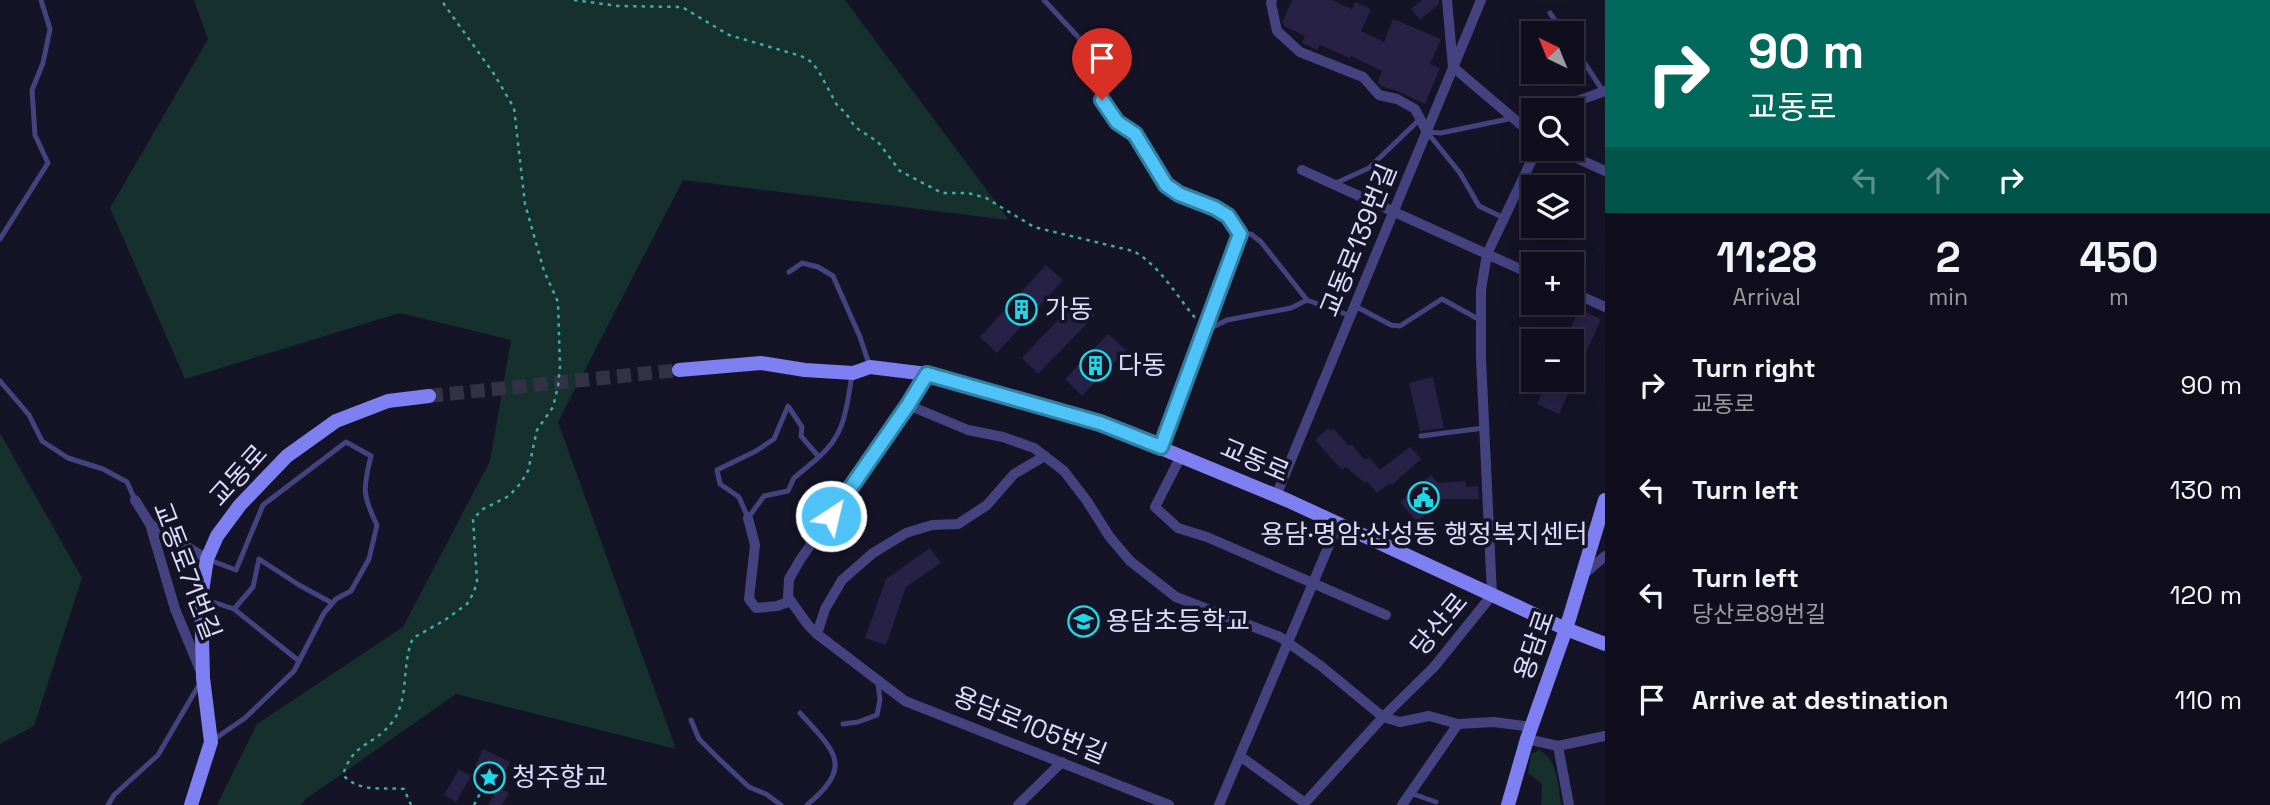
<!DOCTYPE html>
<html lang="en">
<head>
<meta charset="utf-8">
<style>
	body { margin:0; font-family:"Space Grotesk","Noto Sans KR",sans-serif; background:#1e1c29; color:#f1f3f6; height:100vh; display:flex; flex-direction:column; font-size:26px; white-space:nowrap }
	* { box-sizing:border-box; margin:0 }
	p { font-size:23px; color:#9c9ca3 }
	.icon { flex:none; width:38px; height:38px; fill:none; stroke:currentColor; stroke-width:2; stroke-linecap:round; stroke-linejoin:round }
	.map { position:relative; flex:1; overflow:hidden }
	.drawer { display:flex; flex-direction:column; background:#100e1c; width:665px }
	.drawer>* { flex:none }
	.hud { background:#00695c; color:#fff; overflow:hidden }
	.needle { width:46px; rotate:317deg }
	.tools { position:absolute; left:1521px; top:21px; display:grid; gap:14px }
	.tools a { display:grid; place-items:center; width:63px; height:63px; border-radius:0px; background:#100e1c; box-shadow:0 4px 18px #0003,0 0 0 2px #302e3b; font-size:35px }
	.pin { position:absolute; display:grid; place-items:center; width:60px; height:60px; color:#fff; margin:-72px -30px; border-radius:50% 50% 50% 0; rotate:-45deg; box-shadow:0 0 7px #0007 }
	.pin .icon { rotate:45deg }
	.me { position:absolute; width:77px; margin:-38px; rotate:35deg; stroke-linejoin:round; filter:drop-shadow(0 0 5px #0008) }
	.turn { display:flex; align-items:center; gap:24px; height:147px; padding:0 28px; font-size:32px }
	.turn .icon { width:91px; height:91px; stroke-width:2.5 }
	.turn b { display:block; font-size:49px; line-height:60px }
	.lanes { display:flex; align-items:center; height:66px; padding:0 28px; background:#0003; justify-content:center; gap:35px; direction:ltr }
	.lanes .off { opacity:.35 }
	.eta { display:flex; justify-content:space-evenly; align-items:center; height:119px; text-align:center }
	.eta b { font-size:42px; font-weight:600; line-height:49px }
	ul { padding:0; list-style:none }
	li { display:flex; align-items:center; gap:21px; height:105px; padding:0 28px }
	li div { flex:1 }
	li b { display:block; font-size:26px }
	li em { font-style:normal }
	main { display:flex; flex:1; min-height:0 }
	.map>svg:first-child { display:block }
</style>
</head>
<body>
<main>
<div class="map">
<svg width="1605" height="805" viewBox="0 0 1605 805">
	<rect width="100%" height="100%" fill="#151326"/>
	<g fill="#16302e">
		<polygon points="194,0 845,0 1009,220 683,180 558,422 676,749 456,694 306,799 301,805 217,805 257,724 403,627 490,461 511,340 400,313 185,379 110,208 208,39"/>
		<polygon points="0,433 82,578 34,726 0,744"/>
		<path d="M1540 750C1558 761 1558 785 1561 805H1541L1542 784 1528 773 1531 754Z"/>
	</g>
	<g fill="#272145">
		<polygon points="1292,0 1332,0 1352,9 1355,2 1371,9 1361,31 1384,42 1393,19 1441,39 1430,64 1440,68 1425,104 1400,92 1381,86 1378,82 1382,71 1351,56 1350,58 1320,45 1317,50 1302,43 1305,36 1284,26 1283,21"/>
		<polygon points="1422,0 1439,0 1439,4 1420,20 1411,9"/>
		<polygon points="1046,265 1063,280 997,353 980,337"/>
		<polygon points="1078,299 1095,315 1038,374 1022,358"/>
		<polygon points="1579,309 1601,319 1559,414 1537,404 1548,380 1572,380 1572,341 1565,341"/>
		<polygon points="1108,334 1126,350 1082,396 1065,379"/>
		<polygon points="1433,377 1444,428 1420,431 1409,383"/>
		<polygon points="1328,428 1331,431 1334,429 1349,446 1351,444 1365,460 1369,457 1380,470 1410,447 1421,459 1392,485 1390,483 1377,493 1367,481 1365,483 1346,467 1342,470 1315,440"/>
		<polygon points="1431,475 1438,483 1466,481 1466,487 1478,486 1479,499 1442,499 1417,522 1400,502"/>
		<polygon points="930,548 941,563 906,587 886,645 865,638 886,579"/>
		<polygon points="483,749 510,762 502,779 475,766"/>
		<polygon points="459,769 471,776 456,802 444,795"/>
		<polygon points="499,787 509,793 502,805 488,805"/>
	</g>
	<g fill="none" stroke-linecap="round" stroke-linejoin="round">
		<polyline stroke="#333146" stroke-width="14" stroke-dasharray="14 7" stroke-linecap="butt" points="429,396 679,370"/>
		<g stroke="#3eada2" stroke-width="2.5" stroke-dasharray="3.5 5" stroke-linecap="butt">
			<path d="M574 0 618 6 682 7 729 35 801 56 810 61 818 70 838 107 845 112 855 127 878 142 900 171 942 193H968L986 198 1034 227 1133 251C1160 265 1177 297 1197 320"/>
			<polyline points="482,772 475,784 490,790 496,779"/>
			<path d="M411 805 404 789C382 787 360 793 343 775 353 741 374 747 393 721 410 697 401 664 413 638L445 620 467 604 474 592 477 581 473 519 483 509 509 496 520 484 528 471 537 430 553 407 558 386 560 367 558 302 544 271 525 204 514 108 494 74 441 0"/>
			<polyline points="474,805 489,776"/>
		</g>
		<g stroke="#444380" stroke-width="5">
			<polyline points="1044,0 1079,38 1085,52 1088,71 1102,100 1117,122 1135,134 1166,185 1179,194 1215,207 1228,216 1240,234 1251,234 1261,242 1307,300 1351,316"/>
			<polyline points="1550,13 1564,33"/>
			<polyline points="1572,44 1603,91"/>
			<polyline points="1427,132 1460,173 1479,206 1504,218"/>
			<polyline points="1427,132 1441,133 1513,118"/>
			<polyline points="1336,183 1369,168 1419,120"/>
			<polyline points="0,239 48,163 35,135 32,90 43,63 50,29 41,0"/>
			<polyline points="789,272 802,263 818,267 833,276 860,337 869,364"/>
			<polyline points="1355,306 1391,325 1400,326 1442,299 1480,320"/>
			<polyline points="1207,330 1227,320 1291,308 1307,300"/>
			<polyline points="0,381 29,415 42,441 68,458 103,469 127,482 135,500"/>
			<polygon points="788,406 802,427 801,436 819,457 794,478 788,491 764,496 748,518 739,497 720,484 717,470 756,451 774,439"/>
			<polyline points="1421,436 1484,428"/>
			<path d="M819 457C846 433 846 409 852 375"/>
			<path d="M207 559 236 570 263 505 346 442 371 456C363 488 362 495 377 525L369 559 351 591 336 599 324 613 294 671 245 718 213 740"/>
			<polyline points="204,599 234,609"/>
			<polyline points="299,661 234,609 253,587 259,559 299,585 332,603"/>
			<path d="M800 713C834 751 855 765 807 805"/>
			<polyline points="691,720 699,739 719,759 749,787 766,794 781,805"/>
			<polyline points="843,724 858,722 877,715 880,700 878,683"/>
			<polyline points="1410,793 1436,802"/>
			<polyline points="108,805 114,795 158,755 200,683"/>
		</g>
		<g stroke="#444380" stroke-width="10">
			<polyline points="1272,0 1271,3 1277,31 1300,52 1363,77 1379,95 1397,99 1415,109 1427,132"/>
			<polyline points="1447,0 1453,67 1533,135"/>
			<polyline points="1563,110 1572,103 1605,91"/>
			<polyline points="1557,149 1605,171"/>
			<polyline points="1302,170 1533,275"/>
			<polyline points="1572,292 1605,307"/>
			<polyline points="927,374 908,405 800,560 789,579 788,597 808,625 817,634 905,701 1169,805"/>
			<polyline points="908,405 968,430 1003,437 1034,448 1064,471 1087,501 1109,536 1130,561 1176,597 1280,637 1321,666 1383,717 1400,722 1429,716 1458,724 1494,722 1531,727"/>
			<polyline points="1161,447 1240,234"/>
			<polyline points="1181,456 1155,507 1178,528 1207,537 1386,615"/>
			<polyline points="1276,496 1481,0"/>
			<polyline points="135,500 150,524 175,609 201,672"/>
			<polyline points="748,518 755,545 749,599 756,608 777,606 791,601"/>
			<polyline points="150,524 207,559"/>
			<polyline points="1583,575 1605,556"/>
			<polyline points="817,634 825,609 842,580 873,553 906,533 932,525 958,524 987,505 1014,474 1045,456"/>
			<polyline points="1527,739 1558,746 1569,805"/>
			<polyline points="1558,746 1605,736"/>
			<polyline points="1240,756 1305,803"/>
			<polyline points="1018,805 1062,762"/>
			<polyline points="1219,805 1338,524"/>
			<polyline points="1303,805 1383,717 1434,667 1492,595 1481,358 1481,290 1487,254 1537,149"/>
			<polyline points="1402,805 1458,724"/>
		</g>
		<g stroke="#7e7ff0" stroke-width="14">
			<polyline points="679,370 761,363 805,370 853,373 870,367 927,374 1100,423 1289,501 1566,629 1605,644"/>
			<polyline points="191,805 211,742 203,678 201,598 207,559 217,536 240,505 287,456 336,421 388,401 429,396"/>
			<polyline points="1508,805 1527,739 1566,629 1605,500"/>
		</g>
	</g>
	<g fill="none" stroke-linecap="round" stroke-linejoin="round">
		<defs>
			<polyline id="route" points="831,516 908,405 927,374 1100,423 1161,447 1240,234 1228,216 1215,208 1179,194 1166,185 1135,134 1117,122 1102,100"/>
		</defs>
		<use href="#route" stroke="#337fa1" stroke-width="18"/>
		<use href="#route" stroke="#4fc3f7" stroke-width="12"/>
	</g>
	<defs>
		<symbol id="building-ring" viewBox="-11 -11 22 22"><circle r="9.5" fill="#151326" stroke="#1ed8e5" stroke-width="1.5"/><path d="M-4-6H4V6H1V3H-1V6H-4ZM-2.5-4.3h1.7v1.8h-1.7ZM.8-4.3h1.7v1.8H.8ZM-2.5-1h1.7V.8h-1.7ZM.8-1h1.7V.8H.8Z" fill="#1ed8e5"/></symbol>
		<symbol id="civic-ring" viewBox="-11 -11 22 22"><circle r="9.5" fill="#151326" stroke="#1ed8e5" stroke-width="1.5"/><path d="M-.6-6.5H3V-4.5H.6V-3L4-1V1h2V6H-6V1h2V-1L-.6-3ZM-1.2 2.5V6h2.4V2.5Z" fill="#1ed8e5"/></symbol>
		<symbol id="school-ring" viewBox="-11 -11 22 22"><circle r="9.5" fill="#151326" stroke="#1ed8e5" stroke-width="1.5"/><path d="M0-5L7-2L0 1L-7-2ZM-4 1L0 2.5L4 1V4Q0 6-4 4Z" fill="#1ed8e5"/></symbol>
		<symbol id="sight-ring" viewBox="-11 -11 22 22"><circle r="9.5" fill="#151326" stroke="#1ed8e5" stroke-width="1.5"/><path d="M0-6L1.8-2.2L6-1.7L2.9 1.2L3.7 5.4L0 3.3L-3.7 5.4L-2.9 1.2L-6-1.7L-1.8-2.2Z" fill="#1ed8e5"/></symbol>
	</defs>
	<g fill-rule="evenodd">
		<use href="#building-ring" x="1004" y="292" width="35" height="35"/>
		<use href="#building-ring" x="1078" y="348" width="35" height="35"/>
		<use href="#civic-ring" x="1406" y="480" width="35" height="35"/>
		<use href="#school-ring" x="1066" y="604" width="35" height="35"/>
		<use href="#sight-ring" x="472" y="760" width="35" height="35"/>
	</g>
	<g text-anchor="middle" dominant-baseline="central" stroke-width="7" stroke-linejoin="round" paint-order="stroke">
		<g font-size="26" fill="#dfdcfb" stroke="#151326">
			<text transform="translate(1358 240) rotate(-68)">교동로139번길</text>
			<text transform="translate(1255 460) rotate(23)">교동로</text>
			<text transform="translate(238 475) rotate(-48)">교동로</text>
			<text transform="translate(187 571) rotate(69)">교동로71번길</text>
			<text transform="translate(1439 624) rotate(-50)">당산로</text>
			<text transform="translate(1534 645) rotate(-71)">용담로</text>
			<text transform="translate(1030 725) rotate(22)">용담로105번길</text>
		</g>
		<g font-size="26" fill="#dfdcfb" stroke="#151326" text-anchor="start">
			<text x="1045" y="309">가동</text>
			<text x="1118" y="365">다동</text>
			<text x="1424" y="534" text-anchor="middle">용담·명암·산성동 행정복지센터</text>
			<text x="1106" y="621">용담초등학교</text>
			<text x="512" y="777">청주향교</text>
		</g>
	</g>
</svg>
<div class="tools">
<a><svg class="needle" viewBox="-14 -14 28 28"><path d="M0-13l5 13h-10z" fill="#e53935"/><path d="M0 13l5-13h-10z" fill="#9c9ca3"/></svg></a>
<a><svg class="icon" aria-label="search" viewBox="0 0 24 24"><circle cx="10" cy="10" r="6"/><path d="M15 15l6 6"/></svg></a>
<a><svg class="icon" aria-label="layers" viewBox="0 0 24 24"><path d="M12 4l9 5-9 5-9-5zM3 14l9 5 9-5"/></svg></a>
<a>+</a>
<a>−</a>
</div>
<div class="pin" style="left:1102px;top:100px;background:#d93025"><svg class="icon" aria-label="arrive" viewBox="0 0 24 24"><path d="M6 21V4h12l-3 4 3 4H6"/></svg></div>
<svg class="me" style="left:831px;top:516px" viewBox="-20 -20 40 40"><circle r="17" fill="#4fc3f7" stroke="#fff" stroke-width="3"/><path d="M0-11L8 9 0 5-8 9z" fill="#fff"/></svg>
</div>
<section class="drawer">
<div class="hud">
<div class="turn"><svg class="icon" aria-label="right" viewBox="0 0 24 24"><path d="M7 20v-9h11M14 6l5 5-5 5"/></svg><div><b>90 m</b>교동로</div></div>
<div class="lanes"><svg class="icon off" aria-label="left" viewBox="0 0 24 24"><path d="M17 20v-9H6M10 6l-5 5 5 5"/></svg><svg class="icon off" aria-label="ahead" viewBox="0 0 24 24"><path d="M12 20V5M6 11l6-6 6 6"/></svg><svg class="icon" aria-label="right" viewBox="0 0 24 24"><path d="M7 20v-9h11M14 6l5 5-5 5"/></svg></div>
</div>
<div class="eta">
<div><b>11:28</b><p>Arrival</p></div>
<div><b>2</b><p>min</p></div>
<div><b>450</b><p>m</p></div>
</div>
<ul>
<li><svg class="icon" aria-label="right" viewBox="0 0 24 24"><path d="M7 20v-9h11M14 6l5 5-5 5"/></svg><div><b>Turn right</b><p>교동로</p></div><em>90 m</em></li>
<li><svg class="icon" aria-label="left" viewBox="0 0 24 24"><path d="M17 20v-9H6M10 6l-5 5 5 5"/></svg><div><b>Turn left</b></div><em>130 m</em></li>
<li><svg class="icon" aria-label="left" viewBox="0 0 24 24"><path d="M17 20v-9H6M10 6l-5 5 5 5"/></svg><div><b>Turn left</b><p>당산로89번길</p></div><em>120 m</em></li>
<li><svg class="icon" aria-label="arrive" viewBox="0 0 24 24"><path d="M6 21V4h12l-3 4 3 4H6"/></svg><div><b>Arrive at destination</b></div><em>110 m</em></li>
</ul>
</section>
</main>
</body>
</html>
